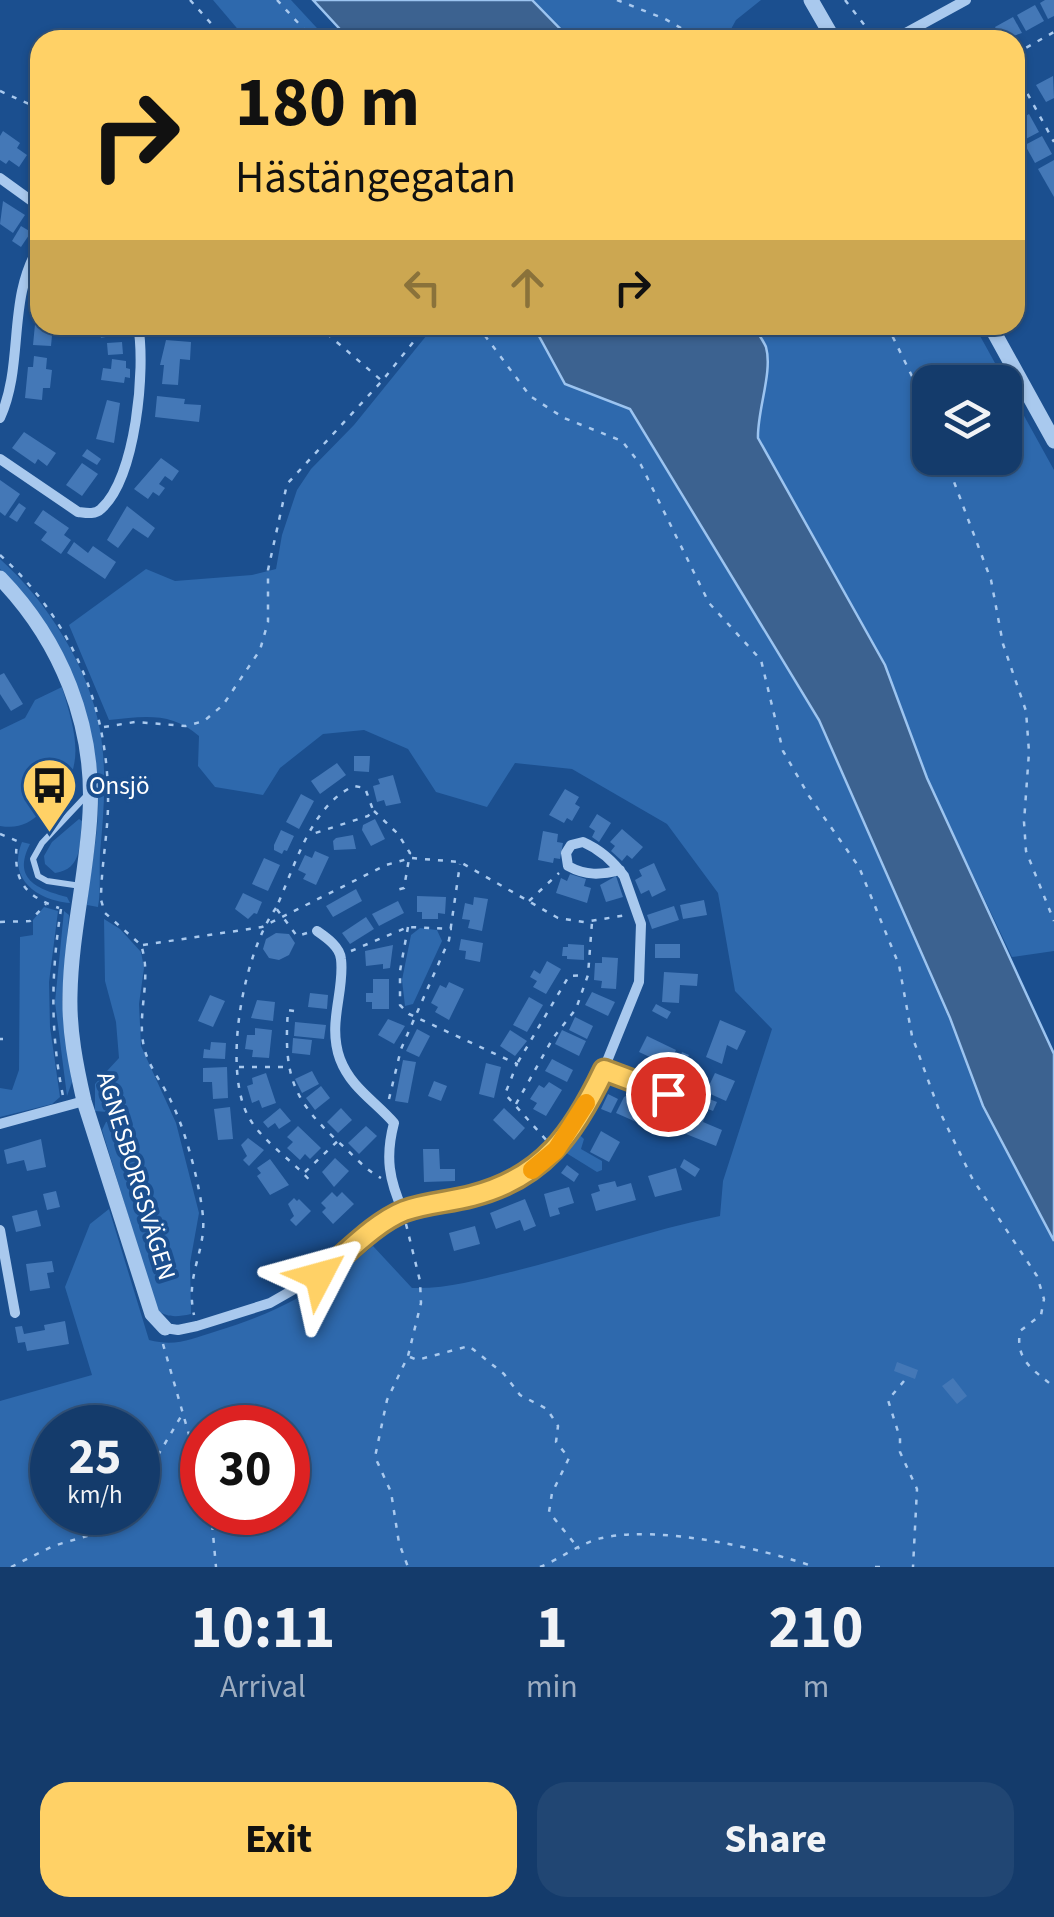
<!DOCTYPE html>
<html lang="en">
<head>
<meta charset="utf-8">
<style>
	body { margin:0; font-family:"Source Sans 3",sans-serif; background:#214673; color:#f1f3f6; height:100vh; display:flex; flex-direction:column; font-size:38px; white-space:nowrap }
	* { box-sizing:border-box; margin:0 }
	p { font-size:32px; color:#9dadc1 }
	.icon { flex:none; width:55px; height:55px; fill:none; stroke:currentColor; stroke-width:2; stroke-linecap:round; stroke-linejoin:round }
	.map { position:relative; height:1567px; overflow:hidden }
	.sheet { display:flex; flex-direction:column; background:#143b6b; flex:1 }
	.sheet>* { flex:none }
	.top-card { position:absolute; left:30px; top:30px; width:995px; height:305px; border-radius:30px; box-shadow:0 2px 8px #0004,0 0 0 2px #33557e; background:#ffd166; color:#111; overflow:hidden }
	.buttons { position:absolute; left:912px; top:365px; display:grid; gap:20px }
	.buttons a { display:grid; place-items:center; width:110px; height:110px; border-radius:20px; background:#143b6b; box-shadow:0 2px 8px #0004,0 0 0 2px #33557e; font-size:50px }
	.speed { position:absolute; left:30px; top:1405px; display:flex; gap:20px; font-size:50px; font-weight:700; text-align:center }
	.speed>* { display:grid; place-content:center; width:130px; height:130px; border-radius:50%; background:#143b6b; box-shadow:0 2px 8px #0004,0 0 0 2px #33557e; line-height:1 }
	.speed small { font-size:25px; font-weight:400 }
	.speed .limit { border:15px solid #d22; background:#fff; color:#111 }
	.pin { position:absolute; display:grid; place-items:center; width:85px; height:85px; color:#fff; margin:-42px; border:5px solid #fff; border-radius:50%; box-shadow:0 2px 10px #0007 }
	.me { position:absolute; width:110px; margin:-55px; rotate:51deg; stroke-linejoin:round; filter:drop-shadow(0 0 8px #0008) }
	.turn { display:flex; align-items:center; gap:35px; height:210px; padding:0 40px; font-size:45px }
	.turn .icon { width:130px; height:130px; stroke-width:2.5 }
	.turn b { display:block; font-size:70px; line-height:85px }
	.lanes { display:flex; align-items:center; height:95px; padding:0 40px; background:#0003; justify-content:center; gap:50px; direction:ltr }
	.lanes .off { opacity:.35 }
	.eta { display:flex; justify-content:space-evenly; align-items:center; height:170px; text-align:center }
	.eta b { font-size:60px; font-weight:700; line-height:70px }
	.action { display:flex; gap:20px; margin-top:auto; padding:20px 40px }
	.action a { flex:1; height:115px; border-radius:30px; background:#ffd166; color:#111; font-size:40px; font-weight:700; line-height:115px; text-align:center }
	.action a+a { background:#214673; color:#f1f3f6 }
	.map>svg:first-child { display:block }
</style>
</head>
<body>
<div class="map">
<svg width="1054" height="1567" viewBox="0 0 1054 1567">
	<rect width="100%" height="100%" fill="#1b4f8f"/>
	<g fill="#2e69ad" fill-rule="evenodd">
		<polygon points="213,0 291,0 328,40 247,40"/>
		<polygon points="532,0 761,0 736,20 725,40 572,40"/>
		<path d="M435 325H533L565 384 629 409 818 720 949 1019 982 1107 1054 1242V1567H0V1401L92 1375 65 1287 90 1224 109 1209 149 1340C176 1347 191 1339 217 1331 280 1312 322 1288 373 1246L412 1288C447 1289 477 1280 511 1272 581 1255 649 1230 720 1216L723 1181 772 1029 735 991 718 893 667 824 572 769 515 763 487 807 436 792 408 749 364 730 323 734 280 768 263 795 215 787 198 766 199 736C172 712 145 716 109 720L69 625 146 569 175 581 252 575 276 569 282 535 297 490 311 469 354 425ZM52 1428H138V1512H52ZM202 1428H288V1512H202Z"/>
		<path d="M753 325H974L1054 470V951L1012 957 927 778 885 665 758 439C757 411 773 372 766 347 764 340 757 332 753 325ZM930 382H1005V458H930Z"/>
		<path d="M0 559C47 601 89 667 100 730 107 770 104 812 100 853 99 871 101 890 98 907L87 905C89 874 97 844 98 813 101 720 66 635 0 569Z"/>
		<path d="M62 687C77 738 89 773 43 811 28 824 19 829 0 826V730L25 718 35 700Z"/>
		<path d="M79 819 82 821C79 844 83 869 55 873L45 864 44 856 52 842Z"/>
		<path d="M22 842 30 844C12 879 37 889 67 897L70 903C37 900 7 879 22 842Z"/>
		<polygon points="44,907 58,911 49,982 50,1027 60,1097 52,1104 0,1117 0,1088 12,1090 19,1070 20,937 33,935 33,920"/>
		<polygon points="64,911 69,915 62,1000 72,1082 67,1096 55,1002"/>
		<path d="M104 919 120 929 141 952 144 968 139 1004 141 1046 176 1123 199 1213 190 1263 191 1314C177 1317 168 1318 157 1310L102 1130 106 1122 129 1113 126 1106 107 1112 95 1111V1084L119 1058 116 1022 105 981Z"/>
		<polygon points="420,928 437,930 442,941 413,1004 405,1006 402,980 411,935"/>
		<polygon points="574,1130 584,1139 581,1149 602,1161 602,1170 597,1172 563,1151"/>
	</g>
	<g fill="#3c6290" stroke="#9cc4f0" stroke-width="2.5">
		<polygon points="313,0 532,0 571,40 350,40"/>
		<path d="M533 325H753C757 332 763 340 766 347 773 372 757 411 758 438L885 665 927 778 1054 1054V1241L983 1106 950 1018 819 720 630 409 565 384Z"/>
	</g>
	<g fill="#4478b7">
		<polygon points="1045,0 1054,0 1054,16 1048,19 1040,3"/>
		<polygon points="1035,5 1044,21 1026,31 1017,15"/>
		<polygon points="1013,17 1022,33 1002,40 995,27"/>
		<polygon points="1053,76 1054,98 1046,102 1036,85"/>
		<polygon points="1015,89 1026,109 1015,116"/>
		<polygon points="1029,114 1039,132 1022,141 1015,122"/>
		<polygon points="3,131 20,143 17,148 27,155 19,167 9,160 6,164 0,160 0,136"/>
		<polygon points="1042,136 1052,154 1035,163 1025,145"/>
		<polygon points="1054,160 1054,197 1038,169"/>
		<polygon points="40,165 40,188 29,181"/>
		<polygon points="3,201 25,215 13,233 0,224"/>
		<polygon points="21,226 31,232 21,247 12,241"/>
		<polygon points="36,314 40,314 40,325 53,325 51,346 33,345"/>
		<polygon points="91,325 122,325 124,333 101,338 99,328 92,330"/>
		<polygon points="166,340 191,342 190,360 180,359 178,385 162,384 164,365 160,365"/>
		<polygon points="122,342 123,354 108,355 107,343"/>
		<polygon points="34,356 47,358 46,369 52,370 50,388 43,388 42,400 25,398 28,367 33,367"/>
		<polygon points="112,359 126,361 126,368 130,369 130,378 125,377 124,383 101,380 103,368 111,369"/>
		<polygon points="157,396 185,399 184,404 201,405 199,422 155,417"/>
		<polygon points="107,400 120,403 114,443 96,439"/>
		<polygon points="24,432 56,453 47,466 38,459 35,464 12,448"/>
		<polygon points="87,449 101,459 97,465 82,456"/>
		<polygon points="161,458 179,471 172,481 165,476 159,484 165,488 159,496 153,492 148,499 134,489"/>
		<polygon points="82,463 98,474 82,496 66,485"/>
		<polygon points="0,480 20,494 5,516 0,512"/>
		<polygon points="19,503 26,508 17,522 9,517"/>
		<polygon points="127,506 155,528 148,538 133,528 118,548 107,540"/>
		<polygon points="43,510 69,528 64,535 71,540 61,554 41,540 47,532 34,523"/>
		<polygon points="74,542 88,553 93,546 116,562 105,579 67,553"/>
		<polygon points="4,673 23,704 11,711 0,694 0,675"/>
		<polygon points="354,756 370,756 369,772 354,771"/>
		<polygon points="337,763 346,775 320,794 311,781"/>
		<polygon points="393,775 401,803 386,806 384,800 377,802 373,786 380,784 378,779"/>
		<polygon points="565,789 579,797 575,804 580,807 572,821 567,818 564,823 549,815"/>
		<polygon points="301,794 314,801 299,829 286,822"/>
		<polygon points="597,814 611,823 599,842 592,837 595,831 589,827"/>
		<polygon points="375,819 385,839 371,846 362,830 363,825"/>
		<polygon points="622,829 643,847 632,859 627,855 622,861 611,851 615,846 610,842"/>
		<polygon points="281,830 294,836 287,851 284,850 282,854 274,850 274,845"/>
		<polygon points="543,831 558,834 557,842 563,843 560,859 554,858 553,863 538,860"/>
		<polygon points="353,835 356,849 334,850 333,841 336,838"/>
		<polygon points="315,851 329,857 316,885 303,879 306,874 298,870 305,855 312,858"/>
		<polygon points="264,858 280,865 268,891 252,884"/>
		<polygon points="654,863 666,890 652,897 649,890 641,894 635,880 642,876 639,870"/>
		<polygon points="570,874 586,879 584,886 591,888 587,903 556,893 561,878 567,881"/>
		<polygon points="616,876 623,897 606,902 600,885"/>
		<polygon points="356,889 362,901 333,917 326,906"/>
		<polygon points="243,893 262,902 257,914 254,913 248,919 235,909"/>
		<polygon points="417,896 446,897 445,914 438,913 438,919 422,919 422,912 417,912"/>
		<polygon points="474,897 488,899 482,931 468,928 470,920 462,919 465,903 473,905"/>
		<polygon points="704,900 707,915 683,919 680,905"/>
		<polygon points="398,901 404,913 379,926 372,914"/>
		<polygon points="674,906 679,920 652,929 647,915"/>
		<polygon points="366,917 374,929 350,944 342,933"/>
		<polygon points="276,933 289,934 295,943 289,955 279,960 269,958 263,949 266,939"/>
		<polygon points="461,939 483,943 480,962 465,959 466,951 459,950"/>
		<polygon points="568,944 584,945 584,960 567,959 567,956 562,956 563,947 568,947"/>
		<rect x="655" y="944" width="25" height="14"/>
		<polygon points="393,945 390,968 383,969 383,964 366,966 365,951"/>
		<polygon points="602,957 618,958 616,989 601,988 602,981 594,980 595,963 602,963"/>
		<polygon points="547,961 561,969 546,994 533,987 537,981 530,977 534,970 540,974"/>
		<polygon points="664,972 698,974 697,986 680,985 679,1003 662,1002"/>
		<polygon points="373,979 389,979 389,1009 372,1009 372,1002 366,1002 366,993 373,993"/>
		<polygon points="449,982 464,989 449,1020 435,1012 438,1007 431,1003 440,985 446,988"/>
		<polygon points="592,992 615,1002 608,1016 585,1005"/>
		<polygon points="310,993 328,995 327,1009 308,1007"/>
		<polygon points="210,995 225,1001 213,1027 198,1021"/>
		<polygon points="529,997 543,1005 527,1032 513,1025"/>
		<polygon points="257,1000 275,1002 273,1021 251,1018"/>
		<polygon points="656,1004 671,1012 667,1019 652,1011"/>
		<polygon points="575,1017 593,1026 587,1039 569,1030"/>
		<polygon points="388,1019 405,1026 394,1044 378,1035"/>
		<polygon points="720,1020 746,1031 737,1050 727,1045 722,1064 706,1057"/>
		<polygon points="295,1022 326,1025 324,1039 294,1036"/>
		<polygon points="255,1028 272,1030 269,1058 252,1057 253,1050 245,1049 247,1035 255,1035"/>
		<polygon points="417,1029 430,1036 419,1057 406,1051"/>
		<polygon points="510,1030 527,1041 515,1056 500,1046"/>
		<polygon points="562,1030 586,1041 579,1056 555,1044"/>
		<polygon points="647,1036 676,1050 669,1066 639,1052"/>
		<polygon points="293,1038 312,1040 310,1055 292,1053"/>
		<polygon points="211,1042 226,1043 225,1059 203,1058 204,1049 210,1050"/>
		<polygon points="682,1052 689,1055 682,1070 675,1067"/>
		<polygon points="552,1059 573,1070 567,1082 545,1071"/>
		<polygon points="403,1060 416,1062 408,1103 395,1101"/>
		<polygon points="486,1063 501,1067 494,1098 479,1094"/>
		<polygon points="227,1067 228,1098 213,1099 212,1082 203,1082 203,1068"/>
		<polygon points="312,1071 319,1084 302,1093 295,1079"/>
		<polygon points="266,1073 276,1103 262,1108 259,1100 252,1103 247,1086 253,1084 252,1078"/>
		<polygon points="715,1073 735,1081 726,1101 706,1092"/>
		<polygon points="434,1081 447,1086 441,1101 428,1096"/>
		<polygon points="549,1082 562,1090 546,1116 533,1109 537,1103 530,1099 539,1085 544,1088"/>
		<polygon points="321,1086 330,1098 315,1110 306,1098"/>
		<polygon points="608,1094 618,1099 611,1113 601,1109"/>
		<polygon points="628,1095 650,1108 643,1125 616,1113 624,1097"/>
		<polygon points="699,1095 717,1102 713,1111 696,1104"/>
		<polygon points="230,1107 233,1139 218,1140 214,1109"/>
		<polygon points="691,1107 706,1114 703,1122 722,1130 716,1146 681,1132"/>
		<polygon points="280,1108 291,1121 279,1129 275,1123 268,1128 263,1122"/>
		<polygon points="341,1108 352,1120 338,1133 327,1122"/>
		<polygon points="504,1108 525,1128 514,1140 493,1120"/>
		<polygon points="298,1126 321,1148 310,1159 305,1154 300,1160 287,1148 293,1142 287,1137"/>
		<polygon points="366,1126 377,1136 359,1154 348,1143"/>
		<polygon points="601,1131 620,1142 609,1162 590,1152"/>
		<polygon points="248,1138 264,1150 249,1166 243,1160 247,1156 241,1145"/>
		<polygon points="41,1139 46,1167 27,1171 24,1160 7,1164 4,1150"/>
		<polygon points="423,1149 439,1149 440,1169 455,1169 455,1181 424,1182"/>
		<polygon points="335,1158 349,1171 334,1187 322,1172"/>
		<polygon points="270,1159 289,1185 270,1195 257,1176 261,1173 257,1168"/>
		<polygon points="684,1159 700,1169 695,1177 680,1167"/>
		<polygon points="567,1165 579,1174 574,1182 561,1173"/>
		<polygon points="676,1168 682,1190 655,1197 648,1176"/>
		<polygon points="615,1181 617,1187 631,1183 636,1200 596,1211 591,1194 600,1191 598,1185"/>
		<polygon points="569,1187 574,1203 558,1208 560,1214 550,1217 544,1194"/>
		<polygon points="56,1191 60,1207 47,1210 43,1194"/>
		<polygon points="332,1192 337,1197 342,1192 354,1204 333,1224 322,1212 326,1208 321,1203"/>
		<polygon points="294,1198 297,1201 299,1199 311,1211 296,1226 290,1220 294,1216 288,1204"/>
		<polygon points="525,1199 536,1226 524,1231 520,1220 496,1229 490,1213"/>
		<polygon points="37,1210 41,1226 16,1232 12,1216"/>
		<polygon points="475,1226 480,1244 454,1251 449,1233"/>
		<polygon points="52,1261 54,1272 47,1273 50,1288 30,1291 26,1264"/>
		<polygon points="65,1321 69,1344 27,1351 25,1342 18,1343 15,1327 22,1326 24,1334 45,1330 44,1325"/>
		<polygon points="897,1362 918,1370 915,1379 894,1371"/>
		<polygon points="953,1378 967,1396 957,1404 942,1386"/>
	</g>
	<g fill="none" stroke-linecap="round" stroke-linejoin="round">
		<g stroke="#a9c9ee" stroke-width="2.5" stroke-dasharray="5 8" stroke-linecap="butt">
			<polyline points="190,0 226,40"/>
			<polyline points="277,0 314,40"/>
			<polyline points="617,0 665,19 702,40"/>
			<polyline points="845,0 876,40"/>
			<polyline points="1015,54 1054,32"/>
			<polyline points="1015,71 1054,142"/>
			<polyline points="0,91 40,109"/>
			<polyline points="317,325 381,380"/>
			<path d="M477 325 530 396 564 418 622 441 641 465 709 603 761 660 783 751 809 796 859 867 899 965 912 1036 939 1110 972 1178 1037 1276 1044 1299 1041 1315 1020 1331C1015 1361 1034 1370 1054 1387"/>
			<polyline points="887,325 930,413"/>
			<polyline points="945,458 991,580 1003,644 1026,711 1029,752 1024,822 1026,851 1054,921"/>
			<path d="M0 555C73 621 110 710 108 808 107 839 101 869 101 900L105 913 141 945C153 980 135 1015 145 1051 150 1068 162 1083 170 1099 185 1128 200 1184 203 1217 206 1252 185 1275 194 1315"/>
			<polyline points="104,727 135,722 186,726 204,721 223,705 260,650 268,622 268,570 287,484 382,381 427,325"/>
			<polyline points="374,811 398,834 410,853 404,888 393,891"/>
			<path d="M0 834 17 841C13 879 22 895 59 908"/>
			<polyline points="529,901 559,873"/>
			<path d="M276 908C244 952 222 1066 248 1116 262 1142 294 1161 312 1183"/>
			<path d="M61 909C51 973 50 1032 63 1096"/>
			<polyline points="0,922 30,921 46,904"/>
			<polyline points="408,927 400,971 400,1005 409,1014 517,1064 505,1094 548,1142"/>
			<path d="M307 933 297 936 276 908C295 867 310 806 354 786L365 788 373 810 368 816 309 835"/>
			<polyline points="143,945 262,927 386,865 411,858 460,862 558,918 584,922 627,915"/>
			<polyline points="351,951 408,927 452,929"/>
			<path d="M294 1011 288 1010C283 1079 294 1102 345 1148 356 1158 367 1171 381 1178"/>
			<polyline points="0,1039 3,1039"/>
			<polyline points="518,1062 569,976 586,975"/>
			<polyline points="239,1067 286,1067"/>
			<polyline points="389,1099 401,1049 449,940 460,864"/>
			<polyline points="516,1104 553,1038 576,1009 588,975 592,922"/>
			<polyline points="305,1172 342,1137"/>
			<polyline points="406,1224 420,1281 421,1303 408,1356 387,1400 375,1457 391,1492 399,1543 408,1567"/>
			<polyline points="163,1344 202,1480"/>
			<polyline points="410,1357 417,1360 469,1346 504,1374 520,1395 547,1409 558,1426 556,1442 569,1458 552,1493 549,1512 579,1549"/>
			<polyline points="904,1381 888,1400 900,1438 900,1452 917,1489 913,1567"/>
			<polyline points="138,1489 183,1413"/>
			<polyline points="211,1512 216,1567"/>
			<polyline points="11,1567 53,1546 87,1536 118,1512"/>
			<path d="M540 1567C560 1559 582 1542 602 1538 659 1525 760 1548 815 1567"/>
			<polyline points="875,1567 883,1567"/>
		</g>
		<polyline stroke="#a9c9ee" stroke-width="6" points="81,886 47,881 38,876 33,859 42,843 87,795"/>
		<g stroke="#a9c9ee" stroke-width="10">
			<polyline points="893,40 966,0"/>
			<polyline points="0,178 40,207"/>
			<path d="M0 418C25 363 6 299 40 245"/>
			<path d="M0 459 78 512C86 513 95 515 101 509 136 478 146 368 138 325"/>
			<path d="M317 931C327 938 340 947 341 959 345 991 327 1023 340 1059 351 1088 375 1101 394 1123 385 1157 389 1180 403 1211"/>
			<polyline points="604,1070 671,1095"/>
			<polyline points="0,1124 84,1101"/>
			<polyline points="0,1230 15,1313"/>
			<path d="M165 1328 178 1330 197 1326 270 1303 319 1275 403 1211 486 1192 518 1179 556 1150 601 1076 639 982 641 924 624 876C613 861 599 849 583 842L571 845 566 853 568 866C586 876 601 875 620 870"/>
		</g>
		<g stroke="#a9c9ee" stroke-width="15">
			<polyline points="811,0 834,40"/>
			<polyline points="990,325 1054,441"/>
			<path d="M0 578C61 641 95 725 90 813 87 874 71 934 70 995 69 1031 76 1066 84 1101L152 1314 165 1328"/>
		</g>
	</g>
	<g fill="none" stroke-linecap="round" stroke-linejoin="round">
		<defs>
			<path id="route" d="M319 1276C345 1255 374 1223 404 1211 425 1203 450 1202 472 1196 543 1178 574 1133 604 1070L668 1094"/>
		</defs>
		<use href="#route" stroke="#a68842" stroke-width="25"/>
		<use href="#route" stroke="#ffd166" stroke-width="18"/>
		<polyline stroke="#f59e0b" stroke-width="18" points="532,1170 556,1150 586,1103"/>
	</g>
	<defs>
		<symbol id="bus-pin" viewBox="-11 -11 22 30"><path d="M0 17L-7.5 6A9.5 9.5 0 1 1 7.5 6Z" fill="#ffd166" stroke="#1b4f8f"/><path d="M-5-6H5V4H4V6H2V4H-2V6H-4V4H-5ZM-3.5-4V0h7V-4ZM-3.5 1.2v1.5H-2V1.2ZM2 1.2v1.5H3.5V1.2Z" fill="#111"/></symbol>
	</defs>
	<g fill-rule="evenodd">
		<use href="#bus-pin" x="18" y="754" width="63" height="86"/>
	</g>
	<g text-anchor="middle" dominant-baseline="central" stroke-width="8" stroke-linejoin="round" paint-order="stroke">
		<g font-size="25" fill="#fff" stroke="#1b4f8f" text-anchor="start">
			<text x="89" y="786">Onsjö</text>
		</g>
		<g font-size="25" fill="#fff" stroke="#1b4f8f">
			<text transform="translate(136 1176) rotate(73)">AGNESBORGSVÄGEN</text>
		</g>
	</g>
</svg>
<div class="buttons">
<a><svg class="icon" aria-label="layers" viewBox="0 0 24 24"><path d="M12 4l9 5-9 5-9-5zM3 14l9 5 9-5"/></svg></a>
</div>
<div class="speed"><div>25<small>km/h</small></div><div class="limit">30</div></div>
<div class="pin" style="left:668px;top:1094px;background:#d93025"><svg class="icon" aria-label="arrive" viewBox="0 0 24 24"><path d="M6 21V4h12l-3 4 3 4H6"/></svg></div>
<svg class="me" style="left:319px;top:1276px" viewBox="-20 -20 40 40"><path d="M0-17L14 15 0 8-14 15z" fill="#ffd166" stroke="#fff" stroke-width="4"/></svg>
<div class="top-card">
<div class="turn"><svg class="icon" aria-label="right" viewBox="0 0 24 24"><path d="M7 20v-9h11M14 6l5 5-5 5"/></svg><div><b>180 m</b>Hästängegatan</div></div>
<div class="lanes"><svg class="icon off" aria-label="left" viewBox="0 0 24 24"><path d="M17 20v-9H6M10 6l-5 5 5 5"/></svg><svg class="icon off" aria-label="ahead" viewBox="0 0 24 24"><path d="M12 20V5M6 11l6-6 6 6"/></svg><svg class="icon" aria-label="right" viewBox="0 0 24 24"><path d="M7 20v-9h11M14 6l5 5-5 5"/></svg></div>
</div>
</div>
<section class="sheet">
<div class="eta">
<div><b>10:11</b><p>Arrival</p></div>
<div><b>1</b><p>min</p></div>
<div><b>210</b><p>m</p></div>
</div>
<div class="action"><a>Exit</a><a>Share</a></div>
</section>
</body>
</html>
